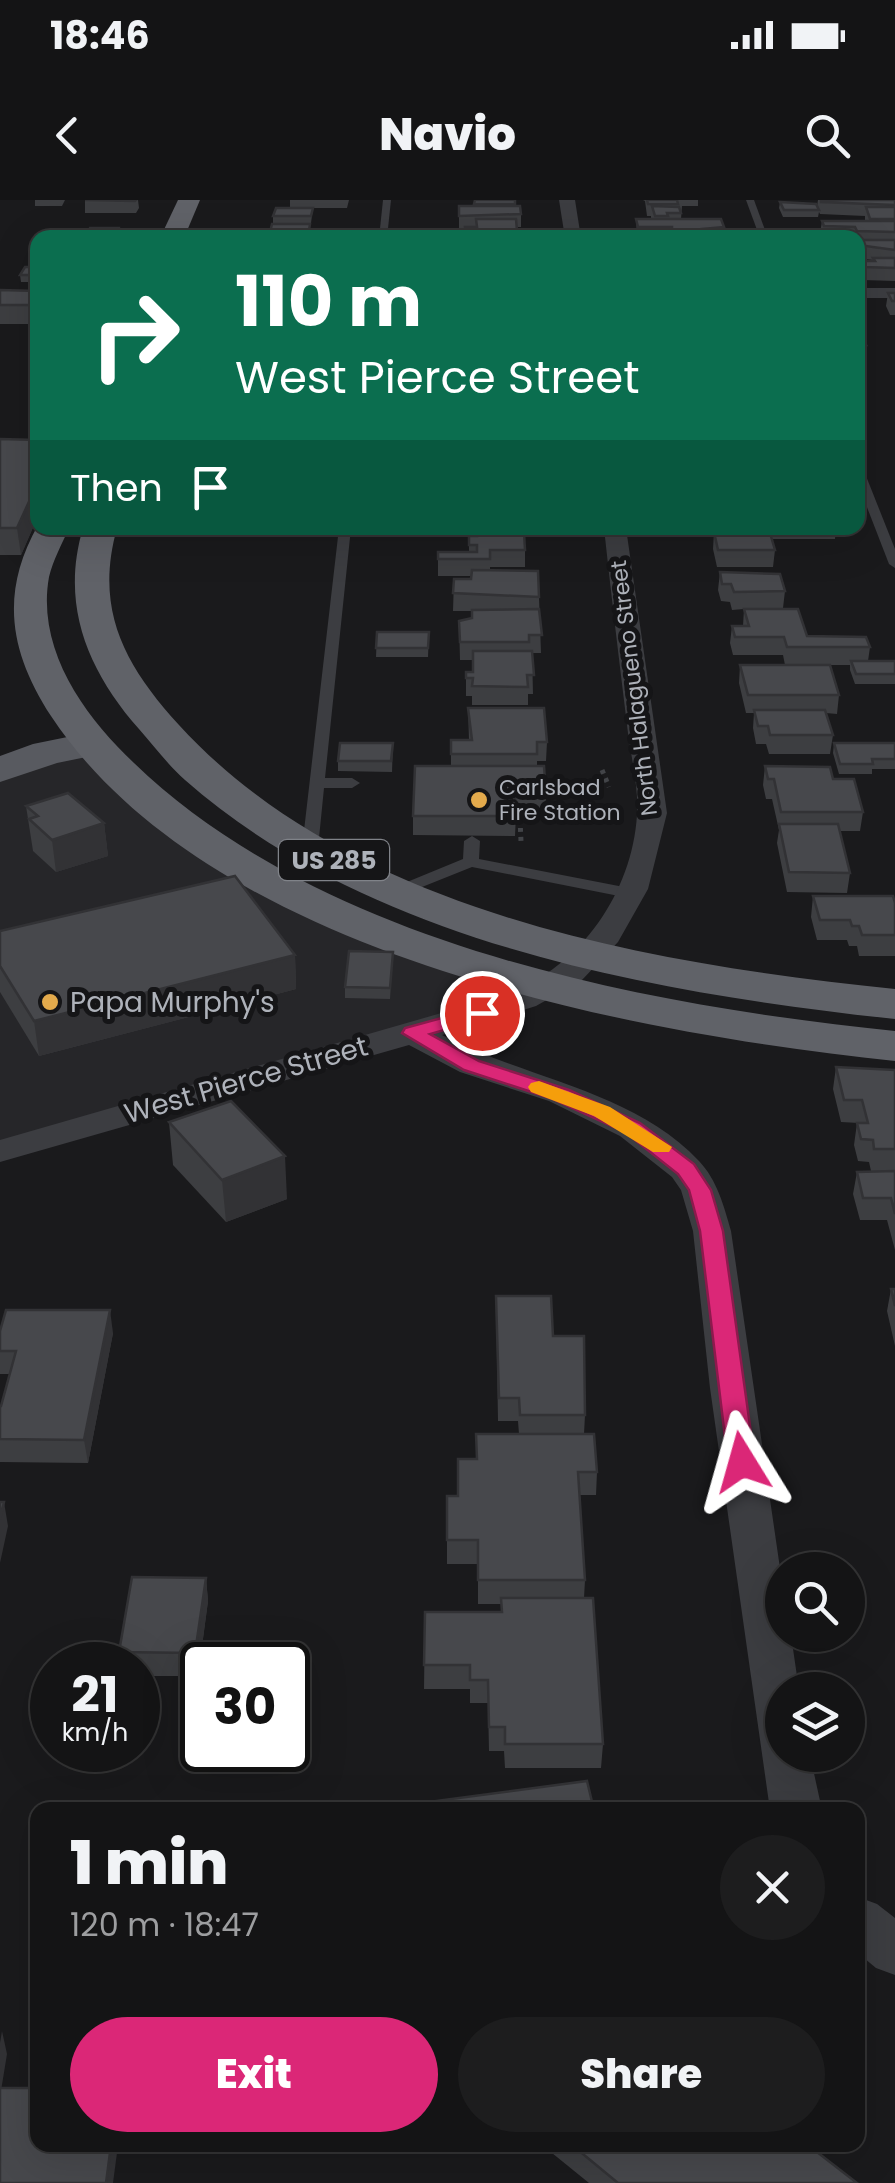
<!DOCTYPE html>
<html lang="en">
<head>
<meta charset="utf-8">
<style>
	body { margin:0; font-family:Poppins,sans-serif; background:#1d1d1e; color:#f1f3f6; height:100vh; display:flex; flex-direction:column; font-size:38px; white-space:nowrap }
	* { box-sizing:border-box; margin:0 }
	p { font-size:32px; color:#9d9ea0 }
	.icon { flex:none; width:55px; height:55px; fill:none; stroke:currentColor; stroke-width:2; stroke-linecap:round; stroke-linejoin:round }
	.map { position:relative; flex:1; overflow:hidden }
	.panel { position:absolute; left:30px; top:1602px; width:835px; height:350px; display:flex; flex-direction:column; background:#141415; border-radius:20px; box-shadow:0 10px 40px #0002,0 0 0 2px #333334 }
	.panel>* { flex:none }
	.banner { position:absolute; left:30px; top:30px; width:835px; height:305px; border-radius:20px; box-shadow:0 10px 40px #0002,0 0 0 2px #333334; background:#0b6e4f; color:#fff; overflow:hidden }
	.controls { position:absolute; left:765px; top:1352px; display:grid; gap:20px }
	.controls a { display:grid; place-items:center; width:100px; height:100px; border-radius:50%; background:#141415; box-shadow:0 10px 40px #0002,0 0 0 2px #333334; font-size:50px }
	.speed { position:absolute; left:30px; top:1442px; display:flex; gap:20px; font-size:50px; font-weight:700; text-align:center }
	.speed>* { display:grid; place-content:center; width:130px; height:130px; border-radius:50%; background:#141415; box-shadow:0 10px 40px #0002,0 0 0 2px #333334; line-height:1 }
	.speed small { font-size:25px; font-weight:400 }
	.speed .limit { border:5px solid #111; border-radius:15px; background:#fff; color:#111 }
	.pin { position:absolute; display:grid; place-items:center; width:85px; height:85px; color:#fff; margin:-42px; border:5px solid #fff; border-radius:50%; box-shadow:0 2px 10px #0007 }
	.me { position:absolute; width:110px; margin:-55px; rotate:352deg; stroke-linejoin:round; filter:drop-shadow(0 0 8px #0008) }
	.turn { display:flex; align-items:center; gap:35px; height:210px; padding:0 40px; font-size:45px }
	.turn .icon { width:130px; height:130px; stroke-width:2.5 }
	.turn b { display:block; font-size:70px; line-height:85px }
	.then { display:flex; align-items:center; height:95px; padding:0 40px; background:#0003; gap:20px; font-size:38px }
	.round { display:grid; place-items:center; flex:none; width:105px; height:105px; border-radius:52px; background:#1d1d1e }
	.summary { display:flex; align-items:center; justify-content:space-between; height:170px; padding:0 40px }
	h1 { font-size:60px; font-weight:800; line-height:75px }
	.action { display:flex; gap:20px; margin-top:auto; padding:20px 40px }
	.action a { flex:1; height:115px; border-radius:60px; background:#db2777; color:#fff; font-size:40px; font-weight:800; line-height:115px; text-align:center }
	.action a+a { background:#1d1d1e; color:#f1f3f6 }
	.status { display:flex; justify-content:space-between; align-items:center; height:70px; padding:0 50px; background:#141415; direction:ltr }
	.status svg { height:28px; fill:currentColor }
	header { display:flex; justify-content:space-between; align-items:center; height:130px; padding:0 40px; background:#141415; font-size:45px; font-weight:800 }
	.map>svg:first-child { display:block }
</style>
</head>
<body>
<div class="status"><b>18:46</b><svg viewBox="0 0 49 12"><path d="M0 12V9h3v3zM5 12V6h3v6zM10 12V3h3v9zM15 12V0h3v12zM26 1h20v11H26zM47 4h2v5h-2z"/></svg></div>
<header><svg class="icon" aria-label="back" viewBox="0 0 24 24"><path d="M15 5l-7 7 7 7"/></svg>Navio<svg class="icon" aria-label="search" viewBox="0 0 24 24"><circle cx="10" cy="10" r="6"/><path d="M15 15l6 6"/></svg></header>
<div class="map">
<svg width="895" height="1983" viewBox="0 0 895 1983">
	<rect width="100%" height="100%" fill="#1a1a1c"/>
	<polygon fill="#262629" points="92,544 208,646 548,788 0,951 0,570"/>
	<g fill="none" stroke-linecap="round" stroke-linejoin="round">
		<g stroke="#424448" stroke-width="5" stroke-dasharray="4 5" stroke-linecap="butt">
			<polyline points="602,570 609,587"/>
			<polyline points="520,619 521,641"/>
		</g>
		<g fill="#3c3d41" fill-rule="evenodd">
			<polygon points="383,0 391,0 387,38 379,38"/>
			<polygon points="746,0 754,0 768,38 760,38"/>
			<polygon points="858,268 864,271 895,349 895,368 889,364 858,284"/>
			<polygon points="339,328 351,328 325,578 352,578 360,583 352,588 324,588 318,648 310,653 302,648"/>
			<polygon points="472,636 480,641 479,659 629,688 637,693 629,698 472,667 402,695 390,695 390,689 463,659 464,641"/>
		</g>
		<g fill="#3c3d41" fill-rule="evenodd">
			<polygon points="559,0 575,0 581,38 565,38"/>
			<rect x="858" y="88" width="37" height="10"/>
			<path d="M604 328H626L667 613 648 689 618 742 582 780 536 806 442 835C525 879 632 890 699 961 717 980 724 1006 731 1031L782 1382V1435H791L799 1490H782V1555H810L822 1610H770L710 1188 693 1031 681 990 672 977 620 936 549 901 460 872 409 845 0 962V940L504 795C579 769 632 694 637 615 639 586 630 553 627 525 619 459 611 394 604 328Z"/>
			<polygon points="858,1697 877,1704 895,1718 895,1775 876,1768 858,1753"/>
		</g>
		<polygon fill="#585a60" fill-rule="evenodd" points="92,532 106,535 112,544 106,553 57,563 0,582 0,556 33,544"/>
		<g fill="#606268" fill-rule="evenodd">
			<polygon points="178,0 200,0 184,38 160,38"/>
			<path d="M38 325 69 328C62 344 53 360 49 377 36 450 85 517 134 563 323 745 643 805 895 831V861C629 833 209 755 51 516 9 451 0 393 38 325Z"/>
			<path d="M83 328H117C94 410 125 466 179 525 352 714 653 764 895 789V819C656 793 371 744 185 580 168 565 154 546 139 529 88 471 60 405 83 328Z"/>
		</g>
	</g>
	<g fill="#3d3e41">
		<polygon points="35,0 65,0 62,6 35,6"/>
		<polygon points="85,0 138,0 139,8 136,13 85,13"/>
		<polygon points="290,0 349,0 347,8 313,8 311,23 273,23 273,16 290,8"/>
		<polygon points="475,0 515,4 521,14 521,27 517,27 518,37 465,38 465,29 459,29 459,6 474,6"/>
		<polygon points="643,0 698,0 698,6 682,6 681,19 723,38 637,38 636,19 651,19 651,16 647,16 645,1"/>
		<polygon points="818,0 895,0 895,81 863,80 860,74 862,61 873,60 858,58 858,38 777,38 778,32 820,33 822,21 865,21 865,16 820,14 819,12 818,17 783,17 779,8 780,2 817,6"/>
		<polygon points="310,24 309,38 270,38 270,32"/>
		<polygon points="38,67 38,82 21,82 20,75"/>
		<polygon points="0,90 38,91 38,124 0,124"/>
		<polygon points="888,93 895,93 895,115 890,115 886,106"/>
		<polygon points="858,135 866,145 865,152 858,152"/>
		<polygon points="0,239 38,240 38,316 21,355 0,355"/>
		<polygon points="447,328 512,328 512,332 525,350 525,367 490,367 490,370 539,397 541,453 532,453 533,494 528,494 528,505 472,505 472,496 466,496 466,472 472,472 473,460 460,460 459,421 472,418 472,411 453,411 454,379 471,379 472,376 438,376 438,352 469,352 469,336 477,336 477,335 447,335"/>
		<polygon points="714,328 836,328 835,339 772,339 775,350 773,367 717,367 713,349 714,332 768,333 767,329 739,329 739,332 716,332"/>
		<polygon points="720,372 785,391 783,408 749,409 807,436 870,447 868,461 895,461 895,484 855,484 850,470 850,465 785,465 783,455 733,455 730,443 732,426 743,426 744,409 732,410 730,402 721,401 718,390"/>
		<polygon points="377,432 429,432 428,457 376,457"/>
		<polygon points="740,465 839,495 837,514 826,513 833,535 830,554 769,554 766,544 756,544 753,528 754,513 746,513 739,483"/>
		<polygon points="468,508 547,542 546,561 537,561 537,566 546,595 545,614 516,614 515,636 413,635 413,616 451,566 451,540 469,540"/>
		<polygon points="393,543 392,572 338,571 338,561"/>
		<polygon points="834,543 895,543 895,569 872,569 872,574 839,574 833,553"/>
		<polygon points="765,566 833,579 863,612 860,631 840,631 850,673 847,693 787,692 777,643 779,630 772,599 766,599 763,585"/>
		<polygon points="26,606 104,623 108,656 56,672 33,651"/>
		<polygon points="813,696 895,703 895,756 859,756 857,746 849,746 847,740 817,740 811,717"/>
		<polygon points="0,731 295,755 296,789 39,856 0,792"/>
		<polygon points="393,752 390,799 345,798 345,787"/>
		<polygon points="836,867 895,870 895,971 871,971 869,962 858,961 854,945 857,923 859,923 841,922 833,889"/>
		<polygon points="169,922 287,999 226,1022 173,965"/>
		<polygon points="895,971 895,1050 887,1020 860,1020 853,994 857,972"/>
		<polygon points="891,1089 895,1089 895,1146 887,1111"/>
		<polygon points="496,1096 553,1136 585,1215 584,1234 597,1272 596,1295 580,1295 585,1380 584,1398 603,1544 601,1568 505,1568 504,1551 489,1551 488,1503 470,1503 470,1489 424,1489 425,1412 501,1412 501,1404 478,1404 478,1364 447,1364 447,1296 458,1296 476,1259 519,1234 518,1221 498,1221"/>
		<polygon points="0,1131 113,1133 88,1263 0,1262 0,1206 1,1206 10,1174 0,1174"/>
		<polygon points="206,1378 208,1401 198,1476 138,1476 138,1465 121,1465 119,1452"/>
		<polygon points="552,1945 808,1945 857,1983 589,1983 552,1953"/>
	</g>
	<g fill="#323235">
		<polygon points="724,27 723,38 689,38 690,30"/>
		<polygon points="38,282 38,316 21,355 17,328"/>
		<polygon points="104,623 108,656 56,672 52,640"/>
		<polygon points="295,755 296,789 39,856 34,821"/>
		<polygon points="285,956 287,999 226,1022 222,980"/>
		<polygon points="110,1110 113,1133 88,1263 84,1240"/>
		<polygon points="4,1302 8,1326 0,1363 0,1319"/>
		<polygon points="206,1378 208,1401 198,1476 195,1453"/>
		<polygon points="2,1831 7,1854 0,1897 0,1843"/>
		<polygon points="111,1945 118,1945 113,1983 106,1983"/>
	</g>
	<g fill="#47484c" stroke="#323235" stroke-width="2.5">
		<polygon points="85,0 136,0 135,1"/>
		<polygon points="475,0 515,0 515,4 474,4"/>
		<polygon points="647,0 677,0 678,4 648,4"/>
		<polygon points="821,0 895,0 895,5 821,2"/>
		<polygon points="780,2 816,4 819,10 784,10"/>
		<polygon points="459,6 520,6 521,14 459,16"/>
		<polygon points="652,6 679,7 681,13 667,13 668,16 655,16"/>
		<polygon points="866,7 895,7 895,19 870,19"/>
		<polygon points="276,8 313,8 311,16 273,16"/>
		<polygon points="476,19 516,19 517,31 509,31 509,37 518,38 486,38 486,34 466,34 465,27 477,27"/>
		<polygon points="636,19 721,19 724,27 690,30 692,38 646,38 643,31 672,31 672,27 638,27"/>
		<polygon points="822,21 895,21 895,32 857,31 855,27 824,26"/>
		<polygon points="272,24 310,24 308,37 270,32"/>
		<polygon points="90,28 119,28 119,38 85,38"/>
		<polygon points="778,32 824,33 826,38 780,38"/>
		<polygon points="858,40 895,40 895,50 858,45"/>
		<polygon points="873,58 895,58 895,68 865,67 862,61 875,61"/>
		<polygon points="25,67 38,67 38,75 20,75"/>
		<polygon points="0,90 38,91 38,105 0,105"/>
		<polygon points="888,93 895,93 895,101 892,101"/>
		<polygon points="858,135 861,135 866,145 858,145"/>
		<polygon points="0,239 38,240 38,282 17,328 0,328"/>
		<polygon points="477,332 524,332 525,350 490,350 490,359 438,359 438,352 477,352 477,345 469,345 469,336 477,336"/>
		<polygon points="714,332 770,333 775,350 718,350"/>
		<polygon points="472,370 538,371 539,397 453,393 454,379 471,379"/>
		<polygon points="720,372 780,374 785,391 734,392 731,384 722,384"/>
		<polygon points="539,409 542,435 529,435 529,442 460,442 459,421 472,418 472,410"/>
		<polygon points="744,409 798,409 807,436 866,437 870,447 787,447 784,437 735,437 732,426 749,426"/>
		<polygon points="377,432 429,432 428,448 376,448"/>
		<polygon points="473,451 532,451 534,475 527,475 528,487 472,486 473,478 466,478 466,472 473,472"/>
		<polygon points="851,461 895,461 895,474 856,474"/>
		<polygon points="740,465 830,465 839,495 748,495"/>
		<polygon points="468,508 544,508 547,542 537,542 537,554 451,554 451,540 472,540"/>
		<polygon points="754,510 825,510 833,535 770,535 768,526 758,526"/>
		<polygon points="340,543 393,543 391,561 338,561"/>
		<polygon points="834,543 895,543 895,559 872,559 873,564 840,564"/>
		<polygon points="415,566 544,566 546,595 515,595 516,616 413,616"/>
		<polygon points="765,566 830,567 833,579 854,579 863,612 781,612 774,579 768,579"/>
		<polygon points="68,593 104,623 52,640 29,619 38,616 26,606"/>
		<polygon points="779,624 838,624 850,673 789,672"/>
		<polygon points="235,676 295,755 34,821 0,766 0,731"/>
		<polygon points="813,696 893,696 895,703 895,735 862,735 859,726 852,726 850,720 820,720"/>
		<polygon points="349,751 393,752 390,788 345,787"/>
		<polygon points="836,867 895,870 895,949 874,949 873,940 861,939 857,923 868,923 862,900 844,900"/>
		<polygon points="231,901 285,956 222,980 169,922"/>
		<polygon points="895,971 895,1014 891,998 863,998 857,972"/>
		<polygon points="891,1089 895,1089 895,1106"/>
		<polygon points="496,1096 551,1096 553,1136 584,1136 585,1215 520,1215 519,1198 499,1198"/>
		<polygon points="6,1110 110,1110 84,1240 0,1239 0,1206 1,1206 16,1151 0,1151 0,1131"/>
		<polygon points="476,1234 594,1234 597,1272 578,1272 585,1380 478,1380 478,1340 447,1340 447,1296 458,1296 458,1259 477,1259"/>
		<polygon points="0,1302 4,1302 0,1319"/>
		<polygon points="132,1377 206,1378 195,1453 119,1452"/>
		<polygon points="501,1398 593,1398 603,1544 505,1544 505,1527 489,1527 488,1480 470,1480 470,1465 424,1465 425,1412 502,1412"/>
		<polygon points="587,1581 594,1610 414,1610 413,1604"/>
		<polygon points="0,1888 38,1888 38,1945 111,1945 106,1983 0,1983"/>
		<polygon points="572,1945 808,1945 857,1983 618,1983"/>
	</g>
	<polygon fill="#db2777" stroke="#8e194d" stroke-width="2.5" points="482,807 489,808 489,817 430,834 479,861 569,890 640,923 694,964 711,990 723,1031 755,1262 751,1269 732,1269 728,1262 700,1031 689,990 678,974 625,932 553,899 464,870 402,833 405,828"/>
	<polygon fill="#f59e0b" points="539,881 610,907 672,947 669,952 653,952 594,916 531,892 528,887 531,883"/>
	<g fill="#e3aa4c" stroke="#151517" stroke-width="4">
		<circle cx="479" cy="600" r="10"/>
		<circle cx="50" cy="802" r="10"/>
	</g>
	<g text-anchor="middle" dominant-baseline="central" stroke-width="10" stroke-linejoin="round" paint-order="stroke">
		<g font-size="22" fill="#aeb2ba" stroke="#151517">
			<text transform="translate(634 488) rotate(-97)">North Halagueno Street</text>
		</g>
		<g font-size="22" fill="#aeb2ba" stroke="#151517" text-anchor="start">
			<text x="499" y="587">Carlsbad<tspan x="499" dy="25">Fire Station</tspan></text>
		</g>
		<rect fill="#151517" stroke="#808389" stroke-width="2.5" x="279" y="640" width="110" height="40" rx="8"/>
		<g font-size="25" font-weight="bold" fill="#aeb2ba">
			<text x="334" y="660">US 285</text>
		</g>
		<g font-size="28" fill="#aeb2ba" stroke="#151517" text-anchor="start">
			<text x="70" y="802">Papa Murphy's</text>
		</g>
		<g font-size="28" fill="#aeb2ba" stroke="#151517">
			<text transform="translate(246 880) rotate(-16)">West Pierce Street</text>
		</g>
	</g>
</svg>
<div class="controls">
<a><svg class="icon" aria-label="search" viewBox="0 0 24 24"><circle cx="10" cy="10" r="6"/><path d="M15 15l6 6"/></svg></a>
<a><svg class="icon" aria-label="layers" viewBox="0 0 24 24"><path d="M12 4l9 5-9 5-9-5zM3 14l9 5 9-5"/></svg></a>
</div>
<div class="speed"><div>21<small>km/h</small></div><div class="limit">30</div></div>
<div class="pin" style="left:482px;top:813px;background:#d93025"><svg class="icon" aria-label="arrive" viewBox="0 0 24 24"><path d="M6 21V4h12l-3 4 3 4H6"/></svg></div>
<svg class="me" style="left:742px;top:1262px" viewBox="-20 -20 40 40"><path d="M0-17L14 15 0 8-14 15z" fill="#db2777" stroke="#fff" stroke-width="4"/></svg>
<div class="banner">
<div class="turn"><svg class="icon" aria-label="right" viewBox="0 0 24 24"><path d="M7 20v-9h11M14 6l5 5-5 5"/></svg><div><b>110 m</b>West Pierce Street</div></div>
<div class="then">Then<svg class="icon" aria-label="arrive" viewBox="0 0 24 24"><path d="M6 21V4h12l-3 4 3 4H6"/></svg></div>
</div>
<section class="panel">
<div class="summary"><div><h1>1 min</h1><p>120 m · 18:47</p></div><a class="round"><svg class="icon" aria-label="close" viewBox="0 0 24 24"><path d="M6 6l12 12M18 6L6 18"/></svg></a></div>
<div class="action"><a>Exit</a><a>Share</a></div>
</section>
</div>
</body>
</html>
